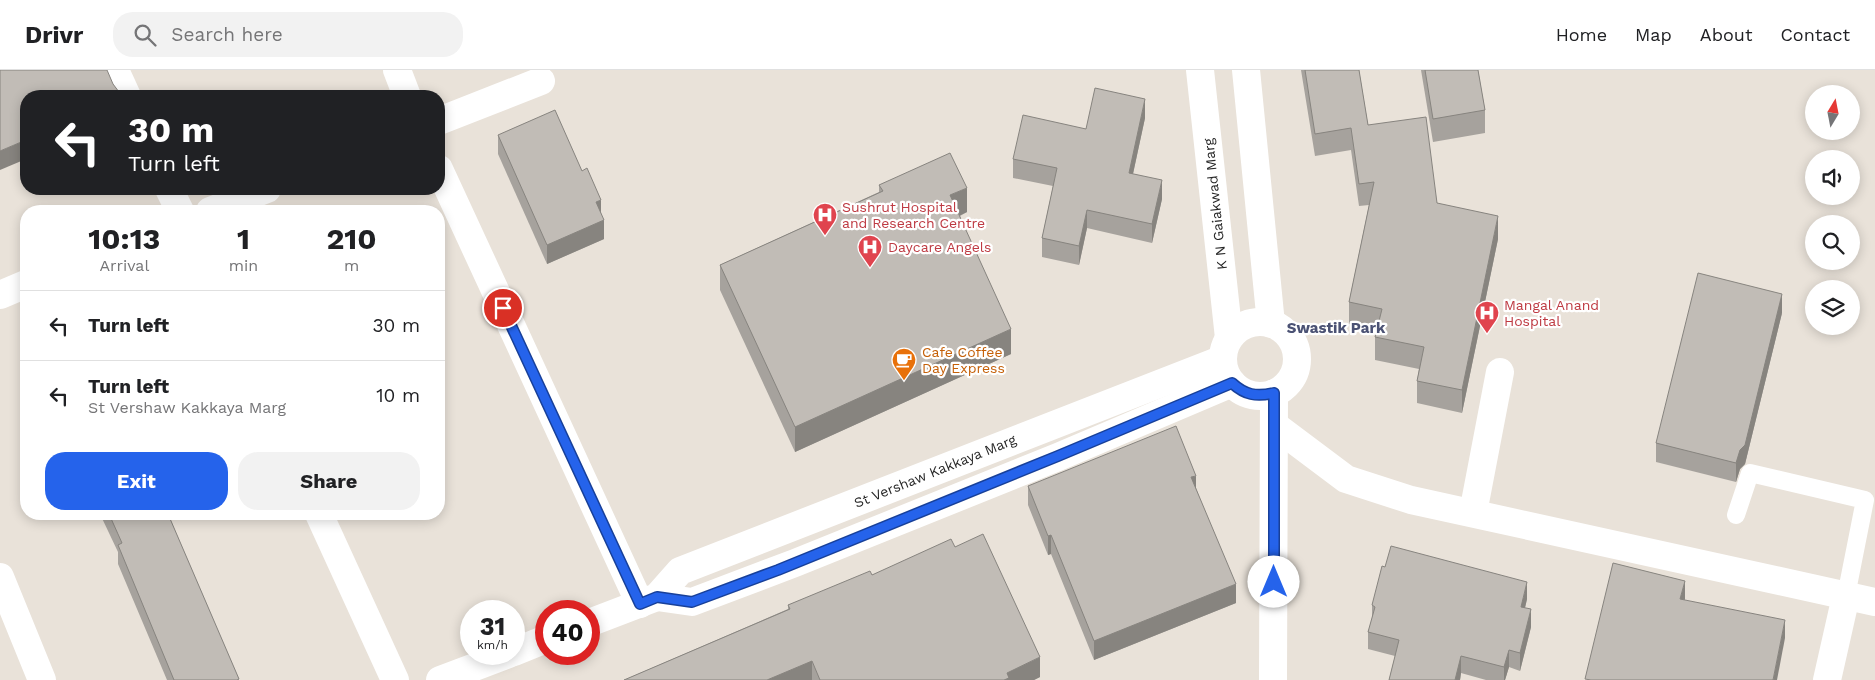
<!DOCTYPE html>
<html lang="en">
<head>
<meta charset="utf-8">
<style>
	body { margin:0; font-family:"Work Sans",sans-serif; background:#f2f2f2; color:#202124; height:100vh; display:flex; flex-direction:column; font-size:19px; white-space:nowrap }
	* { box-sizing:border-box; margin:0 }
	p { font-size:16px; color:#757577 }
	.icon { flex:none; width:28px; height:28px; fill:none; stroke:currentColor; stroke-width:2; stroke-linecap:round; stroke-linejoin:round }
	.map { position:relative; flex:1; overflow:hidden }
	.sheet { position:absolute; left:20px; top:135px; width:425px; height:315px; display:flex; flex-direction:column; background:#fff; border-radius:20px; box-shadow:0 2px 12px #0003 }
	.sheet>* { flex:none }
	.hud { position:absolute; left:20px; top:20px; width:425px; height:105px; border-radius:20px; box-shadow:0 2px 12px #0003; background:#202124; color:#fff; overflow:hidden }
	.needle { width:32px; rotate:10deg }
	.fabs { position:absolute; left:1805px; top:15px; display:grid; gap:10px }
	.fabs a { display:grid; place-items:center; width:55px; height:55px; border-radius:50%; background:#fff; box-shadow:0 2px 12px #0003; font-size:25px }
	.speed { position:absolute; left:460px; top:530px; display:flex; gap:10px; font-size:25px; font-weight:700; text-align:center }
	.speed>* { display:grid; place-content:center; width:65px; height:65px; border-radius:50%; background:#fff; box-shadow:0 2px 12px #0003; line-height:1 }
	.speed small { font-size:12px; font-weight:400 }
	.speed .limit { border:8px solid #d22; background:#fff; color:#111 }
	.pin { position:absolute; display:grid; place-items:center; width:42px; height:42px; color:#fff; margin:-21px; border:2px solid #fff; border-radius:50%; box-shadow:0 1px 5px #0007 }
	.me { position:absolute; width:55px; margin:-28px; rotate:0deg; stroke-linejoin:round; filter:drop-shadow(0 0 4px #0008) }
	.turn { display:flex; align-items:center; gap:18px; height:105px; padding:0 25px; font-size:22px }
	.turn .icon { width:65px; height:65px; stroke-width:2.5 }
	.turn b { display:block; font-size:35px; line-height:42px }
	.eta { display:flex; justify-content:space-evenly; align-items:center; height:85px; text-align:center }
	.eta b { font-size:30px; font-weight:700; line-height:35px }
	.action { display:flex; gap:10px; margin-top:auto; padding:10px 25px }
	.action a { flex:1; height:58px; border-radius:20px; background:#2563eb; color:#fff; font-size:20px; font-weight:700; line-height:58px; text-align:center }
	.action a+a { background:#f2f2f2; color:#202124 }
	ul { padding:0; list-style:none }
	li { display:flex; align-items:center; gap:15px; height:70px; padding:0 25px; border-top:1px solid #e0e0e0 }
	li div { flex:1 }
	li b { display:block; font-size:19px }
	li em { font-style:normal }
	header { display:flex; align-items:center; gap:30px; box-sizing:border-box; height:70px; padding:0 25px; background:#fff; border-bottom:1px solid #e0e0e0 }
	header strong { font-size:24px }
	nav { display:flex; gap:28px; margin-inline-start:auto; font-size:18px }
	.search { width:350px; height:45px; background:#f2f2f2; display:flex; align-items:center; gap:12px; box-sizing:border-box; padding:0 18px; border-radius:20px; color:#757577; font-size:19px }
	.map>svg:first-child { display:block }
</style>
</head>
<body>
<header>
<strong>Drivr</strong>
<div class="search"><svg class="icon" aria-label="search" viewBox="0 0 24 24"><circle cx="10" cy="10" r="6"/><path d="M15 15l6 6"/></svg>Search here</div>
<nav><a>Home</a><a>Map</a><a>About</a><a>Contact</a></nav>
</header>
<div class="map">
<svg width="1875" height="610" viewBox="0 0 1875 610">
	<rect width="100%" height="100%" fill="#e9e2d9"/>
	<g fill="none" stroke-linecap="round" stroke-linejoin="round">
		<polyline stroke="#fff" stroke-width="18" points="1736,445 1750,403 1865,430 1846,526"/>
		<g stroke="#fff" stroke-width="28">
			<polyline points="115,0 127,26"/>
			<polyline points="397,0 407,26"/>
			<polyline points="439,51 541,11"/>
			<polyline points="439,99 640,534"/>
			<polyline points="169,119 180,141"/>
			<polyline points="210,141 267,119"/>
			<polyline points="0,225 26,214"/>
			<polyline points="1274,355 1346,409 1411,430 1875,532"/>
			<polyline points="1473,443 1500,302"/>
			<polyline points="319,444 395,610"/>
			<polyline points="1827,610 1846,526"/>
		</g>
		<g stroke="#fff" stroke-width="28">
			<polyline points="1200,0 1229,268"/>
			<polyline points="1246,0 1271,254"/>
			<circle cx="1260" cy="289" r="37"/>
			<polyline points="657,527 692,532 795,493 1058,387 1232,313"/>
			<polyline points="589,553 657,527 680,501 1223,289"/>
			<polyline points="514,582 546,569"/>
			<polyline points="440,610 509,584"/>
			<polyline points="1273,610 1274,323"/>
		</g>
		<polyline stroke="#fff" stroke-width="28" points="0,507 42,610"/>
	</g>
	<g fill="#a6a29d">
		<polygon points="1301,0 1359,0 1368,55 1437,133 1498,169 1462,343 1417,333 1417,311 1419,299 1375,290 1375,267 1377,260 1349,254 1349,232 1369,135 1359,136 1351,80 1315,86"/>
		<polygon points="1421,0 1478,0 1485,40 1485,63 1433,72"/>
		<polygon points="1145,48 1133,104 1162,129 1152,173 1087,158 1079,195 1042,187 1042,168 1053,116 1013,108 1013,89 1086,59"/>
		<polygon points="498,65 582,101 601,143 604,169 547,194 498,84"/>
		<polygon points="879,115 967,142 960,146 1011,284 795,382 720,220 720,195 879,122"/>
		<polygon points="1782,243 1745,394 1740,399 1736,412 1656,392 1656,373"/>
		<polygon points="1028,416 1196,418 1236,533 1094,590 1051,484 1048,485 1028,435"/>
		<polygon points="100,444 168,444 239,610 167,610 118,494 118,482"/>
		<polygon points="955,477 1040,607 1034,610 624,610 788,539 788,535 872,505"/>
		<polygon points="1385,497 1527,529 1525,538 1531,557 1520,601 1509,597 1505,610 1486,610 1461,603 1460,610 1389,610 1395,586 1368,579 1368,562 1372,549 1372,535"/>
	</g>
	<g fill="#87847f">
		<polygon points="1145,29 1145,48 1129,122 1129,103"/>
		<polygon points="26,70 26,89 0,100 0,81"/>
		<polygon points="1162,110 1162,129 1152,173 1152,154"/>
		<polygon points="967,118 967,142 950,150 950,125"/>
		<polygon points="601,130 601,148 596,132"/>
		<polygon points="1087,140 1087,158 1079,195 1079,176"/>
		<polygon points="1498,146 1498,169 1462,343 1462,320"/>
		<polygon points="604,150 604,169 547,194 547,175"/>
		<polygon points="1782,224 1782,243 1745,394 1740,399 1736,412 1736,393"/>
		<polygon points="1011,259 1011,284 795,382 795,357"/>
		<polygon points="1196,406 1196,424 1191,407"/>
		<polygon points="1051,465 1051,484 1048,485 1048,466"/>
		<polygon points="1685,511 1685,529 1680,547 1680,529"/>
		<polygon points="1527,512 1527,529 1521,554 1521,537"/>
		<polygon points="1236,514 1236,533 1094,590 1094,571"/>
		<polygon points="1531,539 1531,557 1520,601 1520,583"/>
		<polygon points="1785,550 1785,568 1777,610 1773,610"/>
		<polygon points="1509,580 1509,597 1505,610 1504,610 1504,597"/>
		<polygon points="1461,586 1461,603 1460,610 1455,610"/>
		<polygon points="1040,587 1040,607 1034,610 1004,610 1007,603"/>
		<polygon points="812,591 812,610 767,610"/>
	</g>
	<g fill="#c1bcb6" stroke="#87847f">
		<polygon points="0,0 107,0 113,14 122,26 26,26 26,70 0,81"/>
		<polygon points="1305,0 1359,0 1368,55 1426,47 1437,133 1498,146 1462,320 1417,311 1424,277 1375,267 1382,239 1349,232 1374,112 1359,114 1351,58 1315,64"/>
		<polygon points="1425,0 1478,0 1485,40 1433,49"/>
		<polygon points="1095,18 1145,29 1129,103 1162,110 1152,154 1087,140 1079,176 1042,168 1057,98 1013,89 1023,45 1086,59"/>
		<polygon points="555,40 582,101 587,98 601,130 596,132 604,150 547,175 498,65"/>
		<polygon points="950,83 967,118 950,125 1011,259 795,357 720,195 883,121 879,115"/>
		<polygon points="1698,203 1782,224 1745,375 1740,380 1736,393 1656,373"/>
		<polygon points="1176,356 1196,406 1191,407 1236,514 1094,571 1051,465 1048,466 1028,416"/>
		<polygon points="109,444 168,444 239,609 237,610 174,610 118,475 122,473"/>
		<polygon points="983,464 1040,587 1007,603 1009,608 1004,610 820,610 812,591 767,610 624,610 790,539 788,535 870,501 872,505 951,469 955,477"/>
		<polygon points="1391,476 1527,512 1521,537 1531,539 1520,583 1509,580 1504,597 1461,586 1455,610 1389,610 1399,570 1368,562 1375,537 1372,535 1382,496 1385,497"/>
		<polygon points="1613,493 1685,511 1680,529 1785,550 1773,610 1591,610 1585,609"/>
	</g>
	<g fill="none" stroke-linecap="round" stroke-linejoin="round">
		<defs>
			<path id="route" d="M503 238 640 534 657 527 692 532 778 500 1058 386 1232 313C1245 325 1256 327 1274 323V512"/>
		</defs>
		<use href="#route" stroke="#184099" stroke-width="12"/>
		<use href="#route" stroke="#2563eb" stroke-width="9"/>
	</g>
	<defs>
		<symbol id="hospital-pin" viewBox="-11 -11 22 30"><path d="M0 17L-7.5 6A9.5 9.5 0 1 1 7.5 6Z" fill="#e0444e" stroke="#fff"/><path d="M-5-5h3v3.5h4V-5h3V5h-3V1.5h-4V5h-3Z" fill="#fff"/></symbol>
		<symbol id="cafe-pin" viewBox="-11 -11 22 30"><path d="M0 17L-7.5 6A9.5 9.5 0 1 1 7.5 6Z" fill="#e8710a" stroke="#fff"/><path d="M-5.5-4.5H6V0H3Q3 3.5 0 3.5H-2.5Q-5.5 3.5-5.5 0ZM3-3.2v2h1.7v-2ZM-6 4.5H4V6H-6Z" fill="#fff"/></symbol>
	</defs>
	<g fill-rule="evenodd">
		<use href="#hospital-pin" x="811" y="131" width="28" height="38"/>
		<use href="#hospital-pin" x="856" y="163" width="28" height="38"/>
		<use href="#hospital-pin" x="1473" y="229" width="28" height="38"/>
		<use href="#cafe-pin" x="890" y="276" width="28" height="38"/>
	</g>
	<g text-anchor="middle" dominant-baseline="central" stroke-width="4.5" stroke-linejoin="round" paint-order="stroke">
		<g font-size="14" fill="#272727" stroke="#fff">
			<text transform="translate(1215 134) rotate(-96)">K N Gaiakwad Marg</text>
			<text transform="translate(935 401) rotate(-22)">St Vershaw Kakkaya Marg</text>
		</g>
		<g font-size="14" fill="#be3a42" stroke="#fff" text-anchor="start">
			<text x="842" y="137">Sushrut Hospital<tspan x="842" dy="16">and Research Centre</tspan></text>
			<text x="888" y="177">Daycare Angels</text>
			<text x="1504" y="235">Mangal Anand<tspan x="1504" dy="16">Hospital</tspan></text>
		</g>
		<g font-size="14" fill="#c56008" stroke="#fff" text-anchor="start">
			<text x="922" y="282">Cafe Coffee<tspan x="922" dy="16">Day Express</tspan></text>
		</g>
		<g font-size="15" font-weight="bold" fill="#4b5274" stroke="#fff">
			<text x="1336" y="258">Swastik Park</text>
		</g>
	</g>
</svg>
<div class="fabs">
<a><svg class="needle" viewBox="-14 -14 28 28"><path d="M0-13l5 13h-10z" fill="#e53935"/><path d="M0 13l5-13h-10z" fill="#757577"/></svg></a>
<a><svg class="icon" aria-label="sound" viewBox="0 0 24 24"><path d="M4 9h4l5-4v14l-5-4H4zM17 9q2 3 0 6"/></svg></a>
<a><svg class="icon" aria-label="search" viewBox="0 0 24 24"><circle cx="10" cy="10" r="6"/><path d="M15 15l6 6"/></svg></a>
<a><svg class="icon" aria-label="layers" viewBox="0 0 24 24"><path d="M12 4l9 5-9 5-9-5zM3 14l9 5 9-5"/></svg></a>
</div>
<div class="speed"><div>31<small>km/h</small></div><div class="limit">40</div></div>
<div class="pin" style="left:503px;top:238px;background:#d93025"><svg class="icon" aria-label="arrive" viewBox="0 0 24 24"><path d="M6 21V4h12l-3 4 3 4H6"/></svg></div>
<svg class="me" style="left:1274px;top:512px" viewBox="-20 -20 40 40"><circle r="19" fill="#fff"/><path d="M0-13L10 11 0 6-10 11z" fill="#2563eb"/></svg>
<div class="hud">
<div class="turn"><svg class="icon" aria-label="left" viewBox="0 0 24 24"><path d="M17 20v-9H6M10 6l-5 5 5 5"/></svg><div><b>30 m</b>Turn left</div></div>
</div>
<section class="sheet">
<div class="eta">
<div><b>10:13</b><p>Arrival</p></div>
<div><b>1</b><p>min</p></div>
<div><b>210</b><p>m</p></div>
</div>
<ul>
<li><svg class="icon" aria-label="left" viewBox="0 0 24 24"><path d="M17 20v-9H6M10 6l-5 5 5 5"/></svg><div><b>Turn left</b></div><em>30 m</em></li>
<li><svg class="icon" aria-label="left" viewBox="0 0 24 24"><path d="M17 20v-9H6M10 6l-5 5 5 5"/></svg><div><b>Turn left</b><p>St Vershaw Kakkaya Marg</p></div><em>10 m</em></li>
</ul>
<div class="action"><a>Exit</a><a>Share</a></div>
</section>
</div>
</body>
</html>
